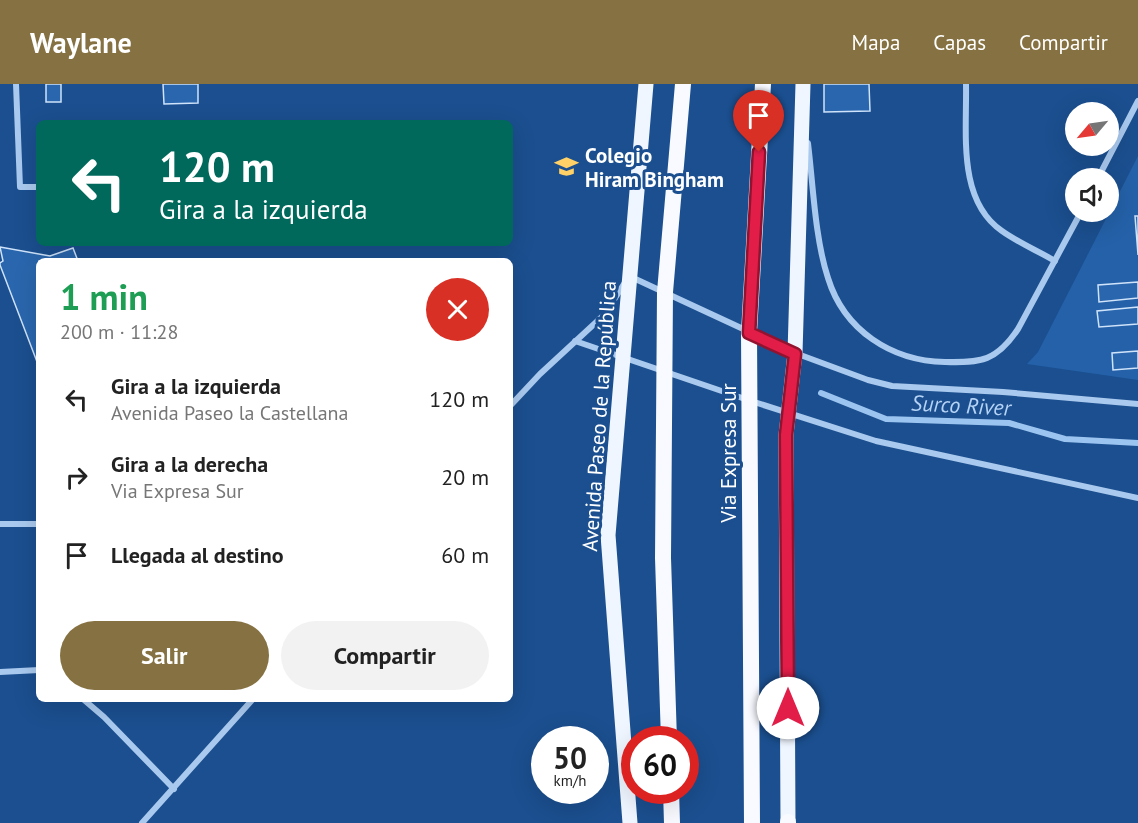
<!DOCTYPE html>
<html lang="es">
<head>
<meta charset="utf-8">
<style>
	body { margin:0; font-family:"PT Sans",sans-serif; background:#f2f2f2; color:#222; height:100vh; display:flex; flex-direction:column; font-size:22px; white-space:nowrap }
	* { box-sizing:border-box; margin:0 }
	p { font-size:20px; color:#767676 }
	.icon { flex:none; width:33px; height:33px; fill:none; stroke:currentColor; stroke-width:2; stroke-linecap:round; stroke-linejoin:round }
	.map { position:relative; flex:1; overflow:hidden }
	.sheet { position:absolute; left:36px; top:174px; width:477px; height:444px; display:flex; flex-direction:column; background:#fff; border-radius:9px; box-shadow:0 6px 24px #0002 }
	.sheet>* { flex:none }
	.banner { position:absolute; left:36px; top:36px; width:477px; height:126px; border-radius:9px; box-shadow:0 6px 24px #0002; background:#00695c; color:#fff; overflow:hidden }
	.needle { width:39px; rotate:241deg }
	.controls { position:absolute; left:1065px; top:18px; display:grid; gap:12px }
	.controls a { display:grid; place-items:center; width:54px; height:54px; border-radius:50%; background:#fff; box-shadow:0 6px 24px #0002; font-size:30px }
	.speed { position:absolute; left:531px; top:642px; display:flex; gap:12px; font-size:30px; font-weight:700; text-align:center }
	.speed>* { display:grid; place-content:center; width:78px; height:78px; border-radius:50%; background:#fff; box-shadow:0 6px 24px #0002; line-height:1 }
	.speed small { font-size:15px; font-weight:400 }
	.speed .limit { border:9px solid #d22; background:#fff; color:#111 }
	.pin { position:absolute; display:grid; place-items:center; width:51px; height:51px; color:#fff; margin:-62px -26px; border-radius:50% 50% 50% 0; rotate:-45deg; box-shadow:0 0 6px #0007 }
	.pin .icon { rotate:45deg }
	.me { position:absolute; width:66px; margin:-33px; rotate:0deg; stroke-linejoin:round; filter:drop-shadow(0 0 4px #0008) }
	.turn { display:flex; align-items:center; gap:21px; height:126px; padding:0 24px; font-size:27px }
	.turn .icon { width:78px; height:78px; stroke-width:2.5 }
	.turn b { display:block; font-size:42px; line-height:51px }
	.round { display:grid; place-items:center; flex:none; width:63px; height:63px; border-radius:32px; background:#f2f2f2 }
	.head { display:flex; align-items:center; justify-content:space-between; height:102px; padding:0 24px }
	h1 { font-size:36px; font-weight:700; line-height:45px; color:#1e9e55 }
	.button { display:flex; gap:12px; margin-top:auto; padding:12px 24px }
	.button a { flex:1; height:69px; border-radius:36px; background:#857141; color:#fff; font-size:24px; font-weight:700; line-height:69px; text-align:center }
	.button a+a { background:#f2f2f2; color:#222 }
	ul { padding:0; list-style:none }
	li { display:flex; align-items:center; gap:18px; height:78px; padding:0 24px }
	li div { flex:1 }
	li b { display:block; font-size:22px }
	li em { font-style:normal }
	header { display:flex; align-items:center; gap:36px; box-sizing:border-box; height:84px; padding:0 30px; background:#857141; color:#fff }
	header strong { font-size:28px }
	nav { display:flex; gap:33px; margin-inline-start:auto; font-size:21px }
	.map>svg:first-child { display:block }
</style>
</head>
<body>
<header>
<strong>Waylane</strong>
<nav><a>Mapa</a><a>Capas</a><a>Compartir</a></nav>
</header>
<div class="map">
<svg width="1138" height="739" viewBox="0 0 1138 739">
	<rect width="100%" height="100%" fill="#1b4f8f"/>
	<polygon fill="#2461a8" points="1138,72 1138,296 1027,280 1038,268"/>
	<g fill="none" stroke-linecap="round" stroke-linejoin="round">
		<polyline stroke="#9cc4f0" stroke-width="6" points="821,309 886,335 1009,339 1065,355 1138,359"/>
	</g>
	<g fill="#2a66ad" stroke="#cfe3fa" stroke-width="1.5">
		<rect x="46" y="0" width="15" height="18"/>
		<polygon points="163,0 198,0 198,19 164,20"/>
		<polygon points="824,0 869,0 870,27 824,28"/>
		<polygon points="1135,132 1138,132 1138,171"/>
		<polygon points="0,163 50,172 73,164 78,177 39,177 39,283 0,181 0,179 3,177"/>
		<polygon points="1138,198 1138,214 1099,218 1098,201"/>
		<polygon points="1138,223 1138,240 1099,243 1097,227"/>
		<polygon points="1138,267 1138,284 1113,286 1112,269"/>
	</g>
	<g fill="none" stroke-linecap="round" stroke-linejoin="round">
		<g stroke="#a9c9ee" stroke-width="6">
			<polyline points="16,0 20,103 39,103"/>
			<path d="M966 0C967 49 957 116 1002 147 1019 159 1038 167 1055 177"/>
			<path d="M808 59C813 100 815 155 828 194 844 246 891 277 945 278 981 279 997 277 1018 245L1081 128"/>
			<polyline points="1098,94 1138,17"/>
			<polyline points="575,257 751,317 876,357 1138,414"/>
			<polyline points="510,322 540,290 605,230 629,192 795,269 868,296 892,302 1003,308 1138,320"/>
			<polyline points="0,440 39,440"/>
			<polyline points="0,588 39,586"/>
			<polyline points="83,615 104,633 174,705"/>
			<polyline points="142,739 253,615"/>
		</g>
		<g stroke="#f0f6ff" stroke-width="15">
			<polyline points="630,739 608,451 646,0"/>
			<polyline points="788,739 786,351 795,269 803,0"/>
		</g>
		<g stroke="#f8faff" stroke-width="16">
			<polyline points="669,656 663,474 665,208 683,0"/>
			<polyline points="671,706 672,739"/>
			<polyline points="752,739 749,249 763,0"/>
			<polyline points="788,739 788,738"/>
		</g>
	</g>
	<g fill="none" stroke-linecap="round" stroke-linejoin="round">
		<defs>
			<polyline id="route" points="759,68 749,249 795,270 786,351 788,624"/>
		</defs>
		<use href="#route" stroke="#92132f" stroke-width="15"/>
		<use href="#route" stroke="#e11d48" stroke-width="10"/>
	</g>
	<defs>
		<symbol id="school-bare" viewBox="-9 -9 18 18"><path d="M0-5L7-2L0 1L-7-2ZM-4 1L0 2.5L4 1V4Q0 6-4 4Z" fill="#ffd166" stroke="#1b4f8f" stroke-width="2.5" paint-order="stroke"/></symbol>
	</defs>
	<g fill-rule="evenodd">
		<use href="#school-bare" x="550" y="66" width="33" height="33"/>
	</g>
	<g text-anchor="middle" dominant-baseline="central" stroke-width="6" stroke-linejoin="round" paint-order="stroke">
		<g font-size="21" font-weight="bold" fill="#fff" stroke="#1b4f8f" text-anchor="start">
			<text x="585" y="71">Colegio<tspan x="585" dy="24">Hiram Bingham</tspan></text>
		</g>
		<g font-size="21" fill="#fff" stroke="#1b4f8f">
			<text transform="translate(599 332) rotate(-86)">Avenida Paseo de la República</text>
			<text transform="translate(728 369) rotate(-90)">Via Expresa Sur</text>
		</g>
		<g font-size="22" font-style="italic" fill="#b5d3f5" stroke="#1b4f8f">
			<text transform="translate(961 321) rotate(3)">Surco River</text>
		</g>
	</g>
</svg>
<div class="controls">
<a><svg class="needle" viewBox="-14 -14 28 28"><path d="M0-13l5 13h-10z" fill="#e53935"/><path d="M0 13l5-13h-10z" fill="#767676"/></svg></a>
<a><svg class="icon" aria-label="sound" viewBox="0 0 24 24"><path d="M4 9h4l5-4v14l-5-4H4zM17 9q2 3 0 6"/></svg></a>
</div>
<div class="speed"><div>50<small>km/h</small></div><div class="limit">60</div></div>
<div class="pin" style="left:759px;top:68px;background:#d93025"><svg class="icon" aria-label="arrive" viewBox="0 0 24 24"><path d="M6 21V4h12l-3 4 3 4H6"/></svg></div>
<svg class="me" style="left:788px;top:624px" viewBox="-20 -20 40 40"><circle r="19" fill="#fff"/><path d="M0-13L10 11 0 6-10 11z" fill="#e11d48"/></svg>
<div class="banner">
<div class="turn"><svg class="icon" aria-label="left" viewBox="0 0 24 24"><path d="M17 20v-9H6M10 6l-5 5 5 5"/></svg><div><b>120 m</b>Gira a la izquierda</div></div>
</div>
<section class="sheet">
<div class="head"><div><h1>1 min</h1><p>200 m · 11:28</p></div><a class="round" style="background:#d93025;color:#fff"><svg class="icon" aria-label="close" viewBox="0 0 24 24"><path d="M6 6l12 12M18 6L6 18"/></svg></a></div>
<ul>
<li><svg class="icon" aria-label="left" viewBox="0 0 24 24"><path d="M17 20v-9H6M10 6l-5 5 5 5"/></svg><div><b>Gira a la izquierda</b><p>Avenida Paseo la Castellana</p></div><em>120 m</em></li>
<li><svg class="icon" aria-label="right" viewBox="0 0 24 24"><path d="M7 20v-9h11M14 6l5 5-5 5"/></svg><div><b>Gira a la derecha</b><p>Via Expresa Sur</p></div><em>20 m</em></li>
<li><svg class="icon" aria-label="arrive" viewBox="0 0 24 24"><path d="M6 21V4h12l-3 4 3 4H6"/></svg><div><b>Llegada al destino</b></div><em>60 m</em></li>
</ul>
<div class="button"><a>Salir</a><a>Compartir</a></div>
</section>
</div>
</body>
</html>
